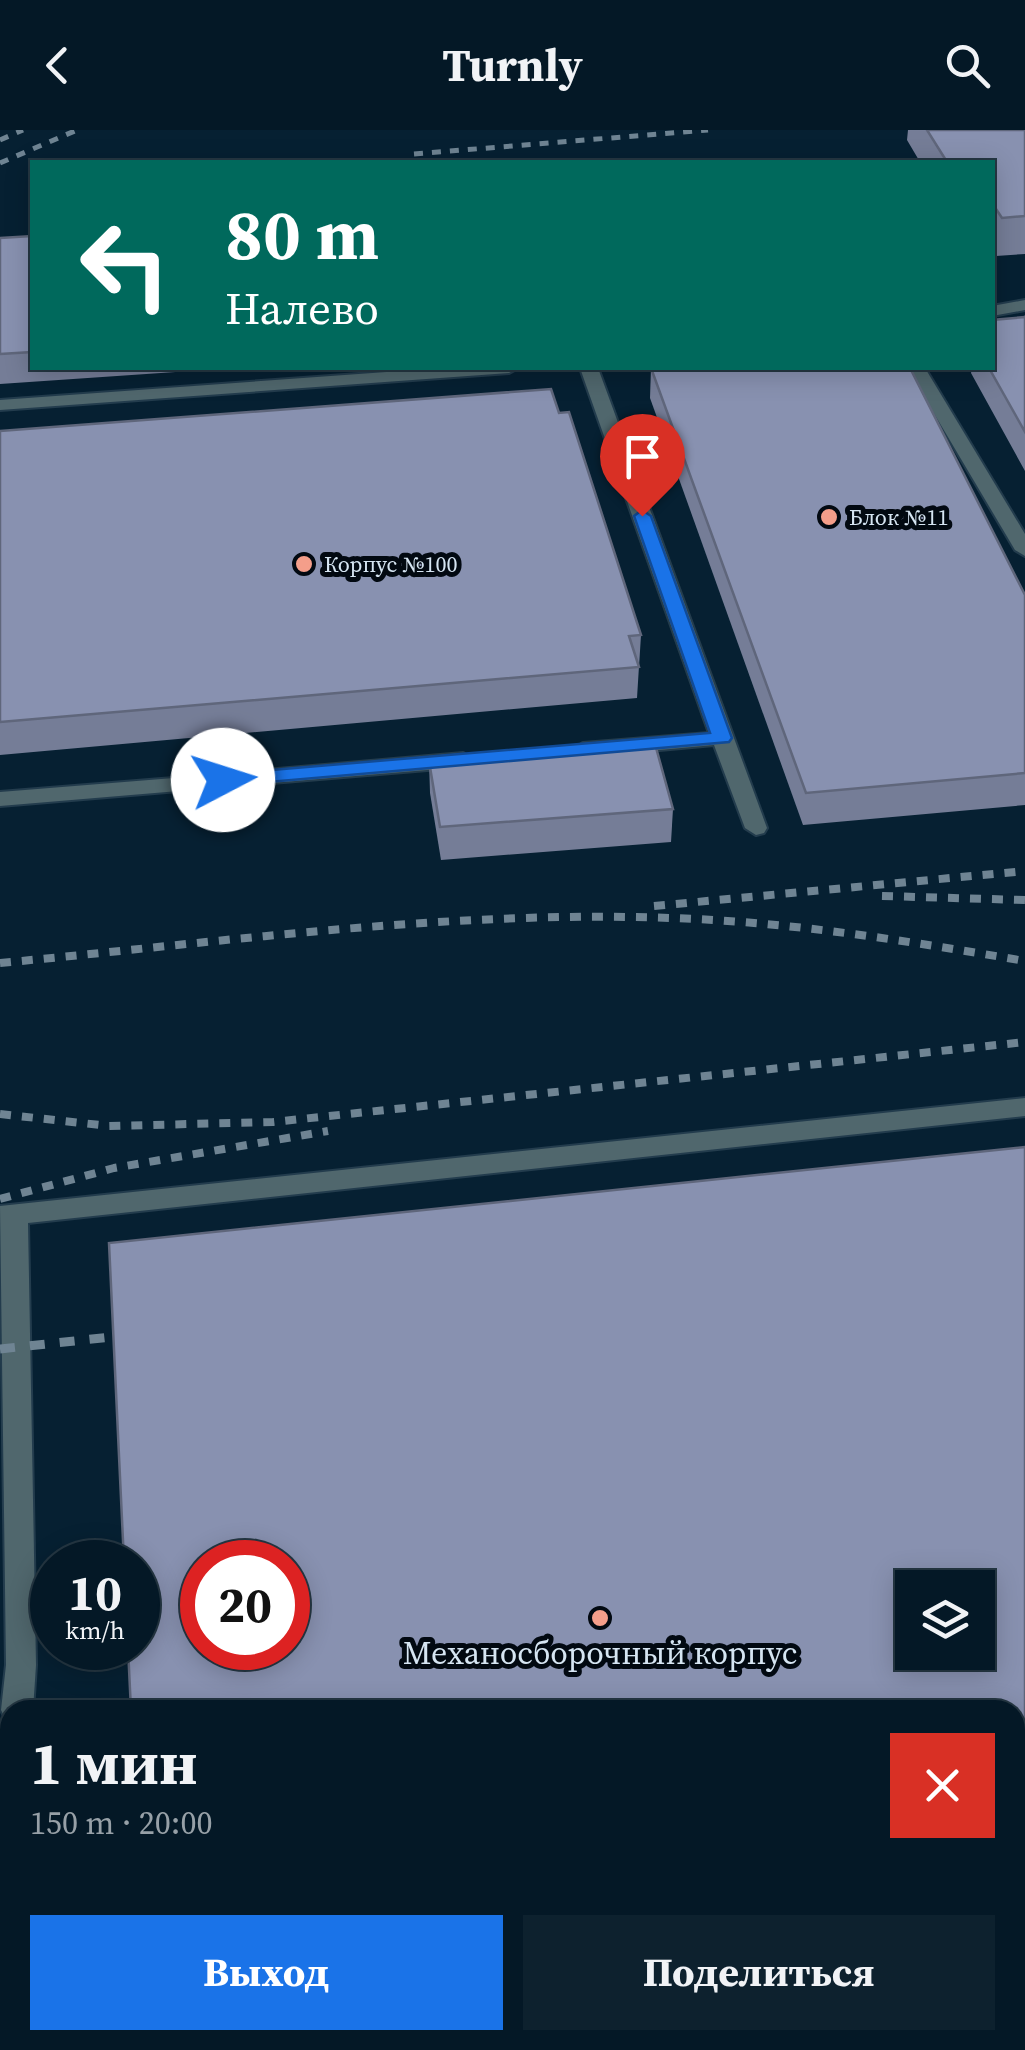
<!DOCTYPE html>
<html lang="ru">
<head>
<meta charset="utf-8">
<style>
	body { margin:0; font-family:"Source Serif 4",serif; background:#0d212e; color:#f1f3f6; height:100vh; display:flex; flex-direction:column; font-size:38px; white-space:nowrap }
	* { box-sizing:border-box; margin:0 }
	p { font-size:32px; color:#97a0a7 }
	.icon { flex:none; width:55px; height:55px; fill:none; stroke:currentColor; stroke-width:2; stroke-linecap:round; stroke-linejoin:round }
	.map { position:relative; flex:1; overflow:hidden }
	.details { position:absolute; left:0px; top:1570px; width:1025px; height:350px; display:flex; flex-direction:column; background:#041826; border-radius:30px 30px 0 0; box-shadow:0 5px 25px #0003,0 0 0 2px #253743 }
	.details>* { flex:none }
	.top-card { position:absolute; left:30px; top:30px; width:965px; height:210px; border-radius:0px; box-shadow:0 5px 25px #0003,0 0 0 2px #253743; background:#00695c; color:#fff; overflow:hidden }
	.controls { position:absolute; left:895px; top:1440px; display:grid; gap:20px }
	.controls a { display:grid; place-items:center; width:100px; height:100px; border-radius:0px; background:#041826; box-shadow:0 5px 25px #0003,0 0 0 2px #253743; font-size:50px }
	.speed { position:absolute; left:30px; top:1410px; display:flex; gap:20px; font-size:50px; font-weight:700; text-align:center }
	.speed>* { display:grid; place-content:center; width:130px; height:130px; border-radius:50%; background:#041826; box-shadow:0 5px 25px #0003,0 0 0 2px #253743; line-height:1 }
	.speed small { font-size:25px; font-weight:400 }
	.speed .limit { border:15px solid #d22; background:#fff; color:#111 }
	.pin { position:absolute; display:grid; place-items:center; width:85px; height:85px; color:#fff; margin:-102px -42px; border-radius:50% 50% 50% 0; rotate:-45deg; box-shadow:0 0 10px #0007 }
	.pin .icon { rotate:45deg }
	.me { position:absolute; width:110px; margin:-55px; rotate:85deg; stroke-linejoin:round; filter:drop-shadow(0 0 8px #0008) }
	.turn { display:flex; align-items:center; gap:35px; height:210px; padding:0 30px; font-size:45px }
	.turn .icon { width:130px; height:130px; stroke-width:2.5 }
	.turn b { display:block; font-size:70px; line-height:85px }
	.round { display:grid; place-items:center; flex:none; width:105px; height:105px; border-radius:0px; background:#0d212e }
	.headline { display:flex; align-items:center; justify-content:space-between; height:170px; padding:0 30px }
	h1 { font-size:60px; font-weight:700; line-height:75px }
	.action { display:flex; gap:20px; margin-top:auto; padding:20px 30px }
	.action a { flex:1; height:115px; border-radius:0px; background:#1a73e8; color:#fff; font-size:40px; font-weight:700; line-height:115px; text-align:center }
	.action a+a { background:#0d212e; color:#f1f3f6 }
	header { display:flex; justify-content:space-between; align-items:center; height:130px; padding:0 30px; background:#041826; font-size:45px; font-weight:700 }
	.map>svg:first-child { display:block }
</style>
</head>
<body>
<header><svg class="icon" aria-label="back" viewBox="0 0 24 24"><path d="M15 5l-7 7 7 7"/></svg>Turnly<svg class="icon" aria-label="search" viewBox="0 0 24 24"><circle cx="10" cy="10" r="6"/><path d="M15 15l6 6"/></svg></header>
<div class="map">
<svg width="1025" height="1920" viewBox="0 0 1025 1920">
	<rect width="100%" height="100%" fill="#062032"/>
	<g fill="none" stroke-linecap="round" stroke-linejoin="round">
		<defs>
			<g id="minor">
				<polygon points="1025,170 1025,180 992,186 992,176"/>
				<polygon points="442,238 518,238 509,243 0,280 0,270"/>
				<polygon points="580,238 598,238 767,698 764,703 756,705 745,698 714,615 583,627 572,620 583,613 709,603"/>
				<polygon points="907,238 925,238 1025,404 1025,426 1015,420"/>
				<polygon points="215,609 226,615 232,643 463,623 474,630 463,637 0,676 0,662 211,645 204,615"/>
				<polygon points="1025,968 1025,986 28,1093 36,1535 33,1580 10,1580 10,1591 6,1590 1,1580 6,1535 0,1076"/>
				<polygon points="10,1629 10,1700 0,1703 0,1633"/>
			</g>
		</defs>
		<use href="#minor" stroke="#233c4d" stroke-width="4"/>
		<use href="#minor" fill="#50676d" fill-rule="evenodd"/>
		<g stroke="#6f8493" stroke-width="5" stroke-dasharray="9 9" stroke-linecap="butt">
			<polyline points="0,10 23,0"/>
			<polyline points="414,24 708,0"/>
			<polyline points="0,33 77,0"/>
		</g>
		<g stroke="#6f8493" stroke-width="8" stroke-dasharray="11 11" stroke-linecap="butt">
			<polyline points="882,766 1025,770"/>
			<polyline points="654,776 1025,741"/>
			<path d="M0 833C223 812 448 780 672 788 791 792 908 811 1025 831"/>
			<polyline points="0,984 109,996 273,992 1025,912"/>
			<polyline points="0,1069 114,1038 328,1001"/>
		</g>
		<polyline stroke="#6f8493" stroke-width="9" stroke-dasharray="15 15" stroke-linecap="butt" points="0,1219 139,1204"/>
	</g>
	<g fill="#757d97">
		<polygon points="908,0 1025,0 1025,124 996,126 992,120 992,32 920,32 907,10"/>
		<polygon points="32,106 32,238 234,238 0,254 0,108"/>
		<polygon points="1025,185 1025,341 971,243 972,238 992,238"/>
		<polygon points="651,238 1025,465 1025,675 803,695 650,268"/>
		<polygon points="559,283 641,505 637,568 0,625 0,301"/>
		<polygon points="429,631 673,679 671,712 441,730 430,663"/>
		<polygon points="1025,1017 1025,1871 1015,1872 1015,1580"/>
		<polygon points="146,1910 740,1910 668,1920 147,1920"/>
	</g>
	<g fill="#8891b0" stroke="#5f667b" stroke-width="2.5" fill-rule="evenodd">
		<polygon points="927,0 1025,0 1025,86 1002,88 992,73 992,32 947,32"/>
		<polygon points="32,106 32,222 0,224 0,108"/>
		<polygon points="1025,187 1025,302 989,238 992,238 992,190"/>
		<polygon points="651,238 910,238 1025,465 1025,643 806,663"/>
		<polygon points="551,259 559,283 569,282 641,505 629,506 639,537 0,592 0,301"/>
		<polygon points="655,614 673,679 440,697 429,631"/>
		<path d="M1025 1017V1842L1015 1843V1580H131L128 1518H138V1432H124L109 1113ZM202 1432H288V1518H202ZM912 1458H978V1522H912Z"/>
		<polygon points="146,1910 529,1910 456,1920 147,1920"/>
	</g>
	<polygon fill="#1a73e8" stroke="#114b97" stroke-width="2.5" points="642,380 651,386 732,608 729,612 223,656 213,650 223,644 710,603 634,386"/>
	<g fill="#f49e8a" stroke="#020911" stroke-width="4">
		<circle cx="829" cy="387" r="10"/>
		<circle cx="304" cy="434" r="10"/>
		<circle cx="600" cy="1488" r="10"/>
	</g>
	<g text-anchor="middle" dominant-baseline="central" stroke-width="10" stroke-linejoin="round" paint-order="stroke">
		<g font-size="22" fill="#d6e5f2" stroke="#020911" text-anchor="start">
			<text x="849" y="387">Блок №11</text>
			<text x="324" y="434">Корпус №100</text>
		</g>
		<g font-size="32" fill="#d6e5f2" stroke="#020911">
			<text x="600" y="1523">Механосборочный корпус</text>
		</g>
	</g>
</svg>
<div class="controls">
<a><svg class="icon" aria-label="layers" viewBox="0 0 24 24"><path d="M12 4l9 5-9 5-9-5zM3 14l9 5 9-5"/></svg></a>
</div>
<div class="speed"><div>10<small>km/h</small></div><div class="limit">20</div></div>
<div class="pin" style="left:642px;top:386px;background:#d93025"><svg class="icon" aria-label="arrive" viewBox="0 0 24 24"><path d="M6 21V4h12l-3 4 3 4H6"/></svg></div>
<svg class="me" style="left:223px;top:650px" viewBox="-20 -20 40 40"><circle r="19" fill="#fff"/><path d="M0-13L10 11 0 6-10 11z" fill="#1a73e8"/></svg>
<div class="top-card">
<div class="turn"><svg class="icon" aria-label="left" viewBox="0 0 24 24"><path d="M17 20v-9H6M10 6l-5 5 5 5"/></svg><div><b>80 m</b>Налево</div></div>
</div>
<section class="details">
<div class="headline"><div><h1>1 мин</h1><p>150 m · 20:00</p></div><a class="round" style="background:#d93025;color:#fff"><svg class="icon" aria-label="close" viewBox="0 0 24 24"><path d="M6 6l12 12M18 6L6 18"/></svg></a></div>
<div class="action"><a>Выход</a><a>Поделиться</a></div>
</section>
</div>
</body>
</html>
